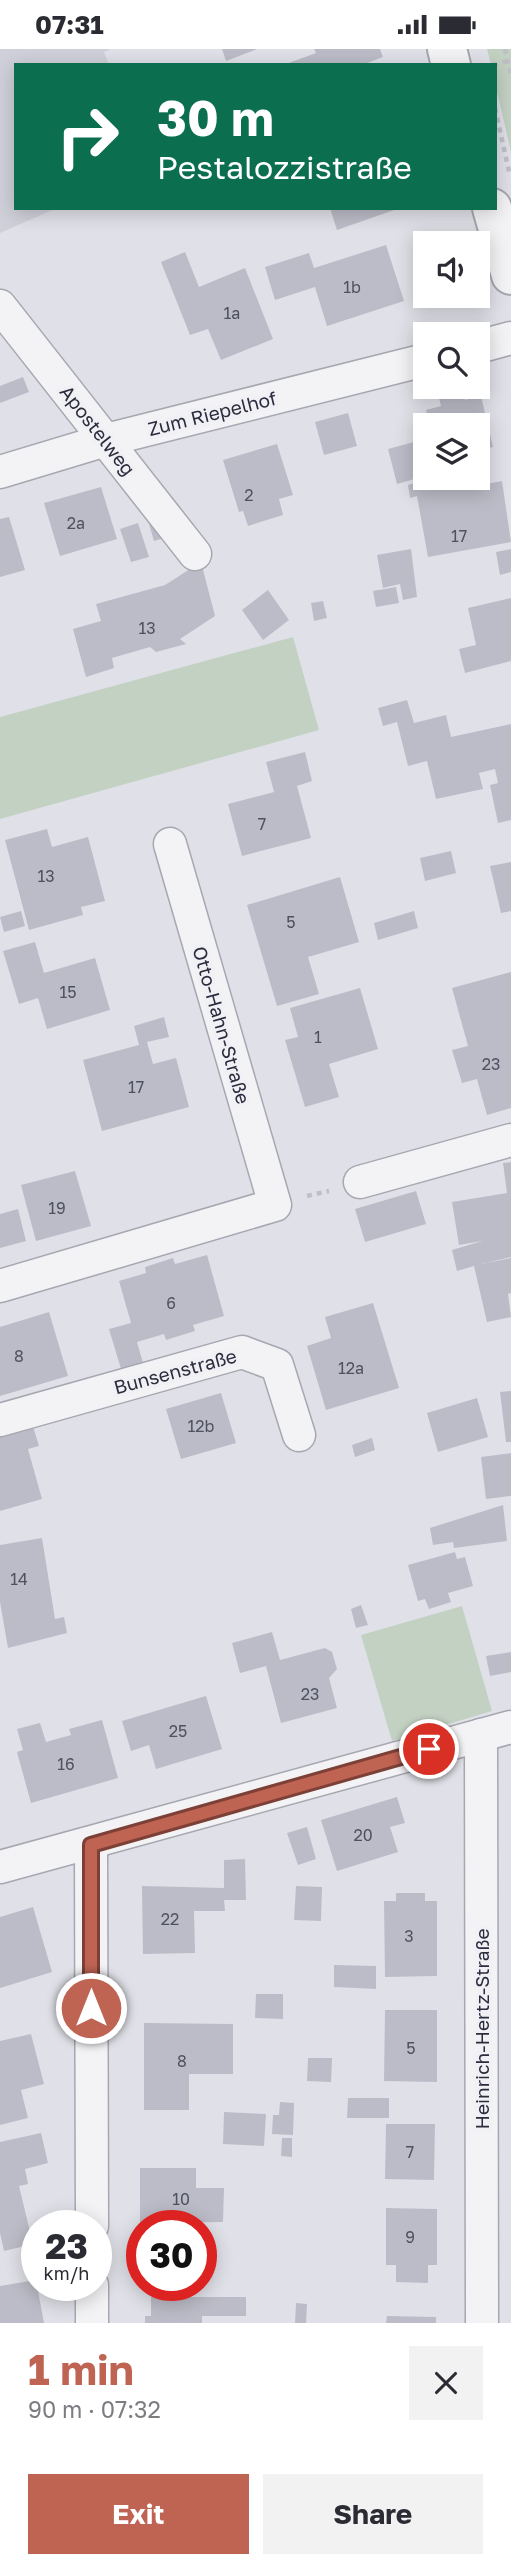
<!DOCTYPE html>
<html lang="en">
<head>
<meta charset="utf-8">
<style>
	body { margin:0; font-family:"Golos Text",sans-serif; background:#f2f2f3; color:#2b2b33; height:100vh; display:flex; flex-direction:column; font-size:26px; white-space:nowrap }
	* { box-sizing:border-box; margin:0 }
	p { font-size:23px; color:#7c7c81 }
	.icon { flex:none; width:38px; height:38px; fill:none; stroke:currentColor; stroke-width:2; stroke-linecap:round; stroke-linejoin:round }
	.map { position:relative; height:2274px; overflow:hidden }
	.panel { display:flex; flex-direction:column; background:#fff; flex:1 }
	.panel>* { flex:none }
	.hud { position:absolute; left:14px; top:14px; width:483px; height:147px; border-radius:0px; box-shadow:0 4px 18px #0003; background:#0b6e4f; color:#fff; overflow:hidden }
	.buttons { position:absolute; left:413px; top:182px; display:grid; gap:14px }
	.buttons a { display:grid; place-items:center; width:77px; height:77px; border-radius:0px; background:#fff; box-shadow:0 4px 18px #0003; font-size:35px }
	.speed { position:absolute; left:21px; top:2161px; display:flex; gap:14px; font-size:35px; font-weight:700; text-align:center }
	.speed>* { display:grid; place-content:center; width:91px; height:91px; border-radius:50%; background:#fff; box-shadow:0 4px 18px #0003; line-height:1 }
	.speed small { font-size:18px; font-weight:400 }
	.speed .limit { border:10px solid #d22; background:#fff; color:#111 }
	.pin { position:absolute; display:grid; place-items:center; width:60px; height:60px; color:#fff; margin:-30px; border:4px solid #fff; border-radius:50%; box-shadow:0 2px 7px #0007 }
	.me { position:absolute; width:77px; margin:-38px; rotate:0deg; stroke-linejoin:round; filter:drop-shadow(0 0 5px #0008) }
	.turn { display:flex; align-items:center; gap:24px; height:147px; padding:0 28px; font-size:32px }
	.turn .icon { width:91px; height:91px; stroke-width:2.5 }
	.turn b { display:block; font-size:49px; line-height:60px }
	.round { display:grid; place-items:center; flex:none; width:74px; height:74px; border-radius:0px; background:#f2f2f3 }
	.overview { display:flex; align-items:center; justify-content:space-between; height:119px; padding:0 28px }
	h1 { font-size:42px; font-weight:700; line-height:52px; color:#bf6353 }
	.button { display:flex; gap:14px; margin-top:auto; padding:14px 28px }
	.button a { flex:1; height:80px; border-radius:0px; background:#bf6353; color:#fff; font-size:28px; font-weight:700; line-height:80px; text-align:center }
	.button a+a { background:#f2f2f3; color:#2b2b33 }
	.status { display:flex; justify-content:space-between; align-items:center; height:49px; padding:0 35px; background:#fff; direction:ltr }
	.status svg { height:19px; fill:currentColor }
	.map>svg:first-child { display:block }
</style>
</head>
<body>
<div class="status"><b>07:31</b><svg viewBox="0 0 49 12"><path d="M0 12V9h3v3zM5 12V6h3v6zM10 12V3h3v9zM15 12V0h3v12zM26 1h20v11H26zM47 4h2v5h-2z"/></svg></div>
<div class="map">
<svg width="511" height="2274" viewBox="0 0 511 2274">
	<rect width="100%" height="100%" fill="#e0e1e8"/>
	<polygon fill="#cfd0d9" points="0,0 111,0 104,3 109,16 16,16 16,159 57,159 0,184"/>
	<g fill="#c3d1c3">
		<polygon points="487,0 511,0 511,103 495,34 495,16 491,16"/>
		<polygon points="293,588 319,681 0,770 0,668"/>
		<polygon points="462,1557 492,1662 392,1692 361,1586"/>
	</g>
	<g fill="#bbbcc7">
		<polygon points="222,0 257,0 226,12"/>
		<polygon points="314,0 380,0 383,8 362,16 283,16 316,4"/>
		<polygon points="330,159 397,159 397,160 337,181"/>
		<polygon points="386,196 404,252 327,277 315,238 275,251 265,218 309,204 314,219"/>
		<polygon points="185,203 199,238 245,219 273,290 221,311 208,280 190,286 161,213"/>
		<polygon points="23,328 29,343 0,354 0,337"/>
		<polygon points="463,343 465,351 481,347 493,398 478,402 478,376 430,376 426,361 441,357 439,349"/>
		<polygon points="348,364 357,397 324,406 315,373"/>
		<polygon points="425,390 425,427 397,435 388,400"/>
		<polygon points="277,395 293,446 279,450 283,466 248,477 243,462 239,463 223,411"/>
		<polygon points="433,429 458,429 460,440 502,432 511,493 428,508 417,447 410,449 408,436"/>
		<polygon points="101,438 117,490 60,507 44,454"/>
		<polygon points="144,458 171,487 154,492"/>
		<polygon points="9,468 25,521 0,528 0,470"/>
		<polygon points="138,474 149,508 131,513 120,480"/>
		<polygon points="411,500 417,548 403,551 400,535 383,539 377,506"/>
		<polygon points="511,500 511,523 500,526 496,503"/>
		<polygon points="201,513 215,567 180,590 186,595 156,603 150,598 112,609 114,619 86,628 73,580 101,572 96,555 165,536"/>
		<polygon points="396,538 399,554 376,558 373,542"/>
		<polygon points="268,541 289,571 263,591 242,561"/>
		<polygon points="511,549 511,612 465,624 459,600 476,596 468,559"/>
		<polygon points="323,552 327,569 314,572 311,554"/>
		<polygon points="407,651 414,674 446,666 451,688 511,675 511,771 498,774 490,736 498,734 495,720 479,724 483,740 436,750 427,712 408,717 397,673 383,677 378,659"/>
		<polygon points="305,703 312,732 297,737 311,789 242,807 228,755 274,743 266,713"/>
		<polygon points="47,780 52,798 88,788 105,852 81,858 83,866 29,881 5,791"/>
		<polygon points="451,802 456,824 425,832 420,809"/>
		<polygon points="511,813 511,862 501,864 490,817"/>
		<polygon points="340,828 359,893 308,908 319,945 277,957 247,856"/>
		<polygon points="21,862 25,877 4,883 0,868"/>
		<polygon points="414,862 418,879 378,891 374,874"/>
		<polygon points="35,893 44,924 95,909 110,961 47,980 38,949 19,955 3,902"/>
		<polygon points="511,923 511,1059 487,1066 477,1030 462,1034 452,1001 468,997 452,939"/>
		<polygon points="360,939 378,1000 329,1015 339,1048 305,1058 285,991 298,988 290,959"/>
		<polygon points="164,968 169,988 147,993 153,1015 176,1009 189,1058 102,1082 83,1011 139,996 134,977"/>
		<polygon points="511,1113 511,1208 481,1215 511,1209 511,1244 508,1245 511,1268 487,1273 474,1217 457,1222 452,1201 482,1192 459,1196 452,1153 507,1144 503,1114"/>
		<polygon points="75,1122 91,1177 36,1192 21,1136"/>
		<polygon points="416,1142 426,1175 365,1193 355,1160"/>
		<polygon points="18,1160 26,1192 0,1199 0,1165"/>
		<polygon points="207,1206 224,1267 193,1276 195,1282 166,1291 164,1285 137,1293 143,1314 121,1320 109,1280 131,1274 119,1232 146,1224 145,1218 173,1209 175,1215"/>
		<polygon points="373,1254 399,1339 326,1361 307,1297 331,1289 325,1268"/>
		<polygon points="49,1263 68,1327 0,1347 0,1278"/>
		<polygon points="511,1342 511,1393 506,1393 500,1343"/>
		<polygon points="221,1344 236,1394 181,1410 166,1360"/>
		<polygon points="477,1349 488,1388 438,1403 427,1364"/>
		<polygon points="31,1371 39,1397 28,1400 42,1450 0,1462 0,1380"/>
		<polygon points="372,1389 375,1401 355,1408 352,1396"/>
		<polygon points="511,1404 511,1447 486,1450 481,1408"/>
		<polygon points="503,1456 507,1492 454,1499 453,1493 433,1496 430,1479"/>
		<polygon points="42,1489 55,1570 64,1568 67,1584 8,1599 0,1553 0,1496"/>
		<polygon points="455,1503 457,1510 465,1508 473,1537 448,1544 451,1553 429,1560 425,1550 418,1552 408,1516"/>
		<polygon points="361,1556 368,1576 356,1579 351,1560"/>
		<polygon points="272,1583 280,1611 325,1599 332,1603 337,1620 329,1629 337,1659 281,1674 266,1617 240,1624 232,1594"/>
		<polygon points="511,1603 511,1623 490,1627 486,1607"/>
		<polygon points="206,1647 222,1700 156,1720 149,1696 131,1702 122,1672"/>
		<polygon points="102,1671 118,1729 31,1754 17,1703 23,1701 17,1680 40,1674 46,1693 71,1686 69,1680"/>
		<polygon points="397,1748 405,1774 390,1778 398,1803 337,1822 321,1771"/>
		<polygon points="307,1778 316,1810 298,1816 287,1784"/>
		<polygon points="245,1810 246,1851 224,1851 225,1862 194,1862 195,1904 143,1905 142,1837 224,1839 224,1811"/>
		<polygon points="296,1837 322,1838 321,1872 294,1871"/>
		<polygon points="396,1844 425,1844 425,1852 437,1852 437,1927 385,1928 384,1852 396,1852"/>
		<polygon points="33,1858 52,1923 0,1939 0,1868"/>
		<polygon points="334,1916 376,1917 376,1940 334,1938"/>
		<polygon points="256,1945 283,1945 283,1970 255,1969"/>
		<polygon points="385,1961 437,1961 437,2033 384,2032"/>
		<polygon points="144,1974 233,1975 233,2025 189,2025 189,2061 144,2061"/>
		<polygon points="31,1985 44,2035 21,2041 28,2069 0,2076 0,1992"/>
		<polygon points="308,2009 332,2009 331,2033 307,2032"/>
		<polygon points="348,2049 389,2049 389,2069 347,2069"/>
		<polygon points="280,2053 294,2054 293,2086 272,2085 273,2066 279,2066"/>
		<polygon points="224,2063 266,2065 264,2097 223,2095"/>
		<polygon points="386,2075 435,2075 434,2131 385,2130"/>
		<polygon points="41,2084 48,2114 25,2120 28,2135 19,2137 33,2195 4,2202 0,2184 0,2093"/>
		<polygon points="282,2089 292,2089 292,2108 281,2107"/>
		<polygon points="140,2119 196,2119 196,2139 224,2139 223,2173 140,2174"/>
		<polygon points="386,2159 437,2160 437,2216 428,2216 428,2234 396,2233 396,2216 386,2216"/>
		<polygon points="36,2231 44,2274 0,2274 0,2237"/>
		<polygon points="151,2248 246,2248 246,2267 202,2267 202,2274 145,2274 145,2267 151,2267"/>
		<polygon points="296,2254 307,2255 306,2274 295,2274"/>
		<polygon points="387,2267 436,2268 436,2274 386,2274"/>
	</g>
	<g fill="none" stroke-linecap="round" stroke-linejoin="round">
		<defs>
			<g id="minor">
				<polyline points="0,257 195,505"/>
				<polyline points="478,298 511,289"/>
				<polyline points="0,423 106,391 425,311"/>
				<polyline points="360,1133 511,1091"/>
				<polyline points="0,1237 275,1156 170,795"/>
				<polyline points="0,1371 242,1303 277,1316 299,1386"/>
				<polyline points="481,1686 482,2274"/>
				<polyline points="91,1795 92,2177"/>
				<polyline points="0,1818 511,1678"/>
				<polyline points="92,2236 92,2274"/>
			</g>
			<g id="tertiary">
				<polyline points="447,0 451,16"/>
				<polyline points="492,159 511,226"/>
			</g>
		</defs>
		<use href="#minor" stroke="#a6a7b1" stroke-width="35"/>
		<use href="#tertiary" stroke="#a6a7b1" stroke-width="42"/>
		<g stroke="#bfbfc6" stroke-width="4.5" stroke-dasharray="5 5" stroke-linecap="butt">
			<polyline points="505,0 511,26"/>
			<polyline points="493,16 511,11"/>
			<polyline points="495,59 510,127"/>
			<polyline points="307,1147 329,1142"/>
		</g>
		<use href="#minor" stroke="#f3f3f6" stroke-width="32"/>
		<use href="#tertiary" stroke="#f3f3f6" stroke-width="38"/>
	</g>
	<g fill="none" stroke-linecap="round" stroke-linejoin="round">
		<defs>
			<polyline id="route" points="91,1959 91,1796 429,1700"/>
		</defs>
		<use href="#route" stroke="#7c4036" stroke-width="18"/>
		<use href="#route" stroke="#bf6353" stroke-width="12"/>
	</g>
	<g text-anchor="middle" dominant-baseline="central" stroke-width="7" stroke-linejoin="round" paint-order="stroke">
		<g font-size="16" fill="#4f5060">
			<text x="352" y="238">1b</text>
			<text x="232" y="264">1a</text>
			<text x="249" y="446">2</text>
			<text x="76" y="474">2a</text>
			<text x="459" y="487">17</text>
			<text x="147" y="579">13</text>
			<text x="262" y="775">7</text>
			<text x="46" y="827">13</text>
			<text x="291" y="873">5</text>
			<text x="68" y="943">15</text>
			<text x="318" y="988">1</text>
			<text x="491" y="1015">23</text>
			<text x="136" y="1038">17</text>
			<text x="57" y="1159">19</text>
			<text x="171" y="1254">6</text>
			<text x="19" y="1307">8</text>
			<text x="351" y="1319">12a</text>
			<text x="201" y="1377">12b</text>
			<text x="19" y="1530">14</text>
			<text x="310" y="1645">23</text>
			<text x="178" y="1682">25</text>
			<text x="66" y="1715">16</text>
			<text x="363" y="1786">20</text>
			<text x="170" y="1870">22</text>
			<text x="409" y="1887">3</text>
			<text x="411" y="1999">5</text>
			<text x="182" y="2012">8</text>
			<text x="410" y="2103">7</text>
			<text x="181" y="2150">10</text>
			<text x="410" y="2188">9</text>
		</g>
		<g font-size="19" fill="#2b2c3d" stroke="#f0f0f5">
			<text transform="translate(212 364) rotate(-14)">Zum Riepelhof</text>
			<text transform="translate(98 381) rotate(52)">Apostelweg</text>
			<text transform="translate(222 976) rotate(74)">Otto-Hahn-Straße</text>
			<text transform="translate(175 1322) rotate(-15)">Bunsenstraße</text>
			<text transform="translate(481 1980) rotate(-90)">Heinrich-Hertz-Straße</text>
		</g>
	</g>
</svg>
<div class="buttons">
<a><svg class="icon" aria-label="sound" viewBox="0 0 24 24"><path d="M4 9h4l5-4v14l-5-4H4zM17 9q2 3 0 6"/></svg></a>
<a><svg class="icon" aria-label="search" viewBox="0 0 24 24"><circle cx="10" cy="10" r="6"/><path d="M15 15l6 6"/></svg></a>
<a><svg class="icon" aria-label="layers" viewBox="0 0 24 24"><path d="M12 4l9 5-9 5-9-5zM3 14l9 5 9-5"/></svg></a>
</div>
<div class="speed"><div>23<small>km/h</small></div><div class="limit">30</div></div>
<div class="pin" style="left:429px;top:1700px;background:#d93025"><svg class="icon" aria-label="arrive" viewBox="0 0 24 24"><path d="M6 21V4h12l-3 4 3 4H6"/></svg></div>
<svg class="me" style="left:91px;top:1959px" viewBox="-20 -20 40 40"><circle r="17" fill="#bf6353" stroke="#fff" stroke-width="3"/><path d="M0-11L8 9 0 5-8 9z" fill="#fff"/></svg>
<div class="hud">
<div class="turn"><svg class="icon" aria-label="right" viewBox="0 0 24 24"><path d="M7 20v-9h11M14 6l5 5-5 5"/></svg><div><b>30 m</b>Pestalozzistraße</div></div>
</div>
</div>
<section class="panel">
<div class="overview"><div><h1>1 min</h1><p>90 m · 07:32</p></div><a class="round"><svg class="icon" aria-label="close" viewBox="0 0 24 24"><path d="M6 6l12 12M18 6L6 18"/></svg></a></div>
<div class="button"><a>Exit</a><a>Share</a></div>
</section>
</body>
</html>
